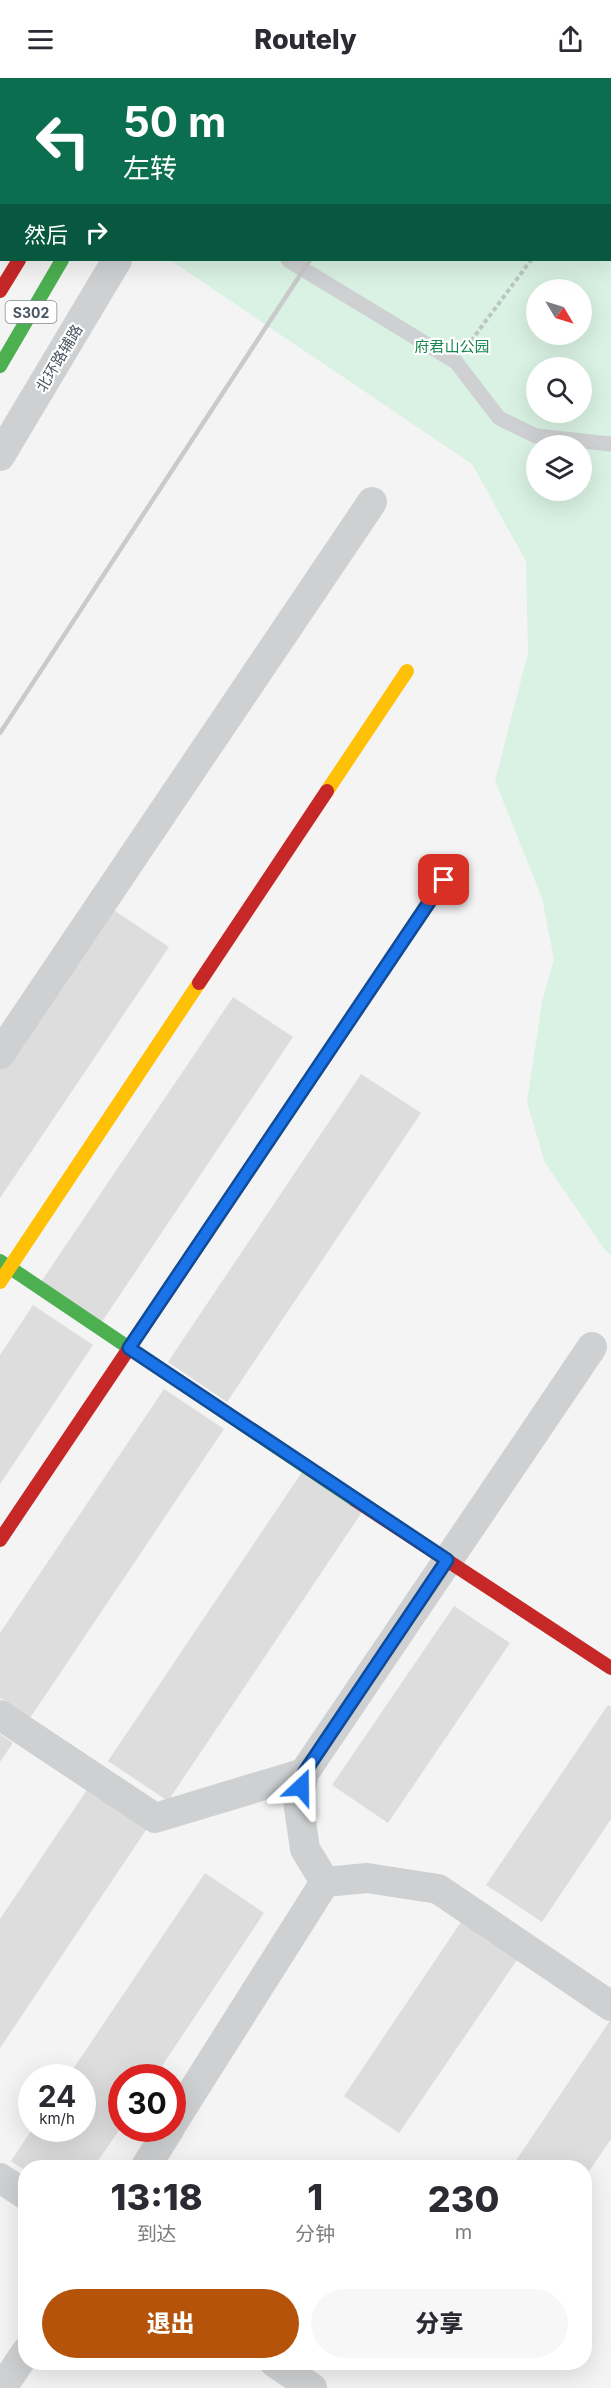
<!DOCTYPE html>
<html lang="zh">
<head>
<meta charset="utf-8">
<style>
	body { margin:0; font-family:Inter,"Noto Sans SC",sans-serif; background:#f7f7f7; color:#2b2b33; height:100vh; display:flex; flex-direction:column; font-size:22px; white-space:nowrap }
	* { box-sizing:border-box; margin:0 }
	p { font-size:20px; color:#7c7c81 }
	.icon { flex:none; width:33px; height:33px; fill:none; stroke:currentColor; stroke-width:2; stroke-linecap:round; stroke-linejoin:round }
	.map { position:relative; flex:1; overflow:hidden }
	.panel { position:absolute; left:18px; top:2082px; width:574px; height:210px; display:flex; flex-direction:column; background:#fff; border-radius:24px; box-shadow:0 6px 24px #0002 }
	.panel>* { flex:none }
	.guide { position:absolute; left:0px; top:0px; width:612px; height:183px; box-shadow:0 6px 24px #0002; background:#0b6e4f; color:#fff; overflow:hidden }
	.needle { width:39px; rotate:128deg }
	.controls { position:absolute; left:526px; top:201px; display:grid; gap:12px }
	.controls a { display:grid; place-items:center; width:66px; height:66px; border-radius:50%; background:#fff; box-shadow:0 6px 24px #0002; font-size:30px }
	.speed { position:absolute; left:18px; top:1986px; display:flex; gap:12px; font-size:30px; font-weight:700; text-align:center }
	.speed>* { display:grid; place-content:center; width:78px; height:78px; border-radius:50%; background:#fff; box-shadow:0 6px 24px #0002; line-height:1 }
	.speed small { font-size:15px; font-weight:400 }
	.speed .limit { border:9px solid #d22; background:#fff; color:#111 }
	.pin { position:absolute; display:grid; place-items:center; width:51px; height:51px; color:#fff; margin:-26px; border-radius:12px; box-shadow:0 3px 9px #0006 }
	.me { position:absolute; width:66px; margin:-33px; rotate:23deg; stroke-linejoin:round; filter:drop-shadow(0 0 4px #0008) }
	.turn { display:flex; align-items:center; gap:21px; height:126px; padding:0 24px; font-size:27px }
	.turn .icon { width:78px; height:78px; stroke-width:2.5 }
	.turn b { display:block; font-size:42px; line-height:51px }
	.then { display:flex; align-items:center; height:57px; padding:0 24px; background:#0003; gap:12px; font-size:22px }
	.eta { display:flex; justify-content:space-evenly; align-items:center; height:102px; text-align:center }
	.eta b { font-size:36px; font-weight:800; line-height:42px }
	.cta { display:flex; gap:12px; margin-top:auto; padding:12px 24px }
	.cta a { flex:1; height:69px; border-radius:36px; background:#b45309; color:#fff; font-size:24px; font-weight:800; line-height:69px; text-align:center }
	.cta a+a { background:#f7f7f7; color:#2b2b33 }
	header { display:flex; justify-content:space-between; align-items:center; height:78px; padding:0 24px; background:#fff; font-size:27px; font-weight:800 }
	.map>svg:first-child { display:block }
</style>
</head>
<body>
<header><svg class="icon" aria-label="menu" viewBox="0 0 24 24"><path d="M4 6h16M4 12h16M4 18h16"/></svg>Routely<svg class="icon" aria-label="share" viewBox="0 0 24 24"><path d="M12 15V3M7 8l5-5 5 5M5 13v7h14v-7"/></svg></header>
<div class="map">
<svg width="611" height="2310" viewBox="0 0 611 2310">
	<rect width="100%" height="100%" fill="#f4f4f4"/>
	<path fill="#d9f2e3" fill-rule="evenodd" d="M288 0H611V1178L603 1169 545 1085 527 1024 542 924 554 881 542 820 495 703 528 575 526 483 472 386 170 182H610V2L287 1ZM537 212H582V256H537ZM537 290H582V334H537ZM537 368H582V412H537Z"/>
	<g fill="#ddddde">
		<polygon points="109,829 169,869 0,1120 0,991"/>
		<polygon points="233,919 293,959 99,1248 39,1207"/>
		<polygon points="361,996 421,1035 227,1324 168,1284"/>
		<polygon points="33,1227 93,1267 0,1406 0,1277"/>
		<polygon points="164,1311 224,1351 30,1640 0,1620 0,1555"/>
		<polygon points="302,1394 362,1434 168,1723 108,1683"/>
		<polygon points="454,1528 510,1565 388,1745 332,1707"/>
		<polygon points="608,1627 611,1629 611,1741 542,1844 486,1807"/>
		<polygon points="0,1656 13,1665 0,1684"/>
		<polygon points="89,1709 148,1749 0,1970 0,1841"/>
		<polygon points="205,1795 264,1835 154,2000 122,2000 122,2048 93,2090 26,2090 26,2093 11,2083 33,2050 82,2050 82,2000 67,2000"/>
		<polygon points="465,1838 521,1876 399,2055 344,2018"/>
		<polygon points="611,1941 611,2061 585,2099 585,2090 511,2090"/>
	</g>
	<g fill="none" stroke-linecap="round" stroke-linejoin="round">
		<g stroke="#bcc7c4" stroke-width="4" stroke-dasharray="4.5 3" stroke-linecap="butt">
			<polyline points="610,74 611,73"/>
			<polyline points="471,263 531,182"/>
		</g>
		<polyline stroke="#ced0d2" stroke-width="15" points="288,182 456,284 499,340 536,358 611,366"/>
		<g stroke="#ced0d2" stroke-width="30">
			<polyline points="223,2 224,0"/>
			<polyline points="0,378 117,182"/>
			<polyline points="0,976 372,424"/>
			<polyline points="0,1637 155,1740 304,1695"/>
			<polyline points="325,1804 305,1771 298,1723 304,1695 592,1269"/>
			<polyline points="172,2046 325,1804 367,1800 438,1811 611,1928"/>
			<polyline points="145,2090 170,2050"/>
			<polyline points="0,2100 26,2117"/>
			<polyline points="274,2284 312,2310"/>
			<polyline points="2,2310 26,2274"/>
		</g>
		<g stroke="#4caf50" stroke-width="14">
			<polyline points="0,288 62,182"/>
			<polyline points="0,1183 355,1422"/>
		</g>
		<g stroke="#ffc107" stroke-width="14">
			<polyline points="124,2 125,0"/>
			<polyline points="327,713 407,593"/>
			<polyline points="208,1153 444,802"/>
			<polyline points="0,1204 199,905"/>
		</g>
		<g stroke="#c62828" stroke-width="14">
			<polyline points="170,2 171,0"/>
			<polyline points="0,213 19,182"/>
			<polyline points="199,905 327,713"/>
			<polyline points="355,1422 611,1590"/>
			<polyline points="0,1462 208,1153"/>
		</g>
		<g stroke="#c9cacc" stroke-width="4.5">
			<polyline points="428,2 428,0"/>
			<polyline points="0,655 310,182"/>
		</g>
	</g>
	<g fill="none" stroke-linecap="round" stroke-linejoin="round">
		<defs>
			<polyline id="route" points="301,1709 304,1695 447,1482 129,1270 444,802"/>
		</defs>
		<use href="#route" stroke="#114b97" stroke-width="15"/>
		<use href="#route" stroke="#1a73e8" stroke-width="10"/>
	</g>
	<g text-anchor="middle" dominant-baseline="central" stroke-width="4.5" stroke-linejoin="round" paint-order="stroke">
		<rect fill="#fff" stroke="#808990" stroke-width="1.5" x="5.5" y="223" width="51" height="22" rx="4.5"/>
		<g font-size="14" font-weight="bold" fill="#4a5661">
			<text x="31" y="234">S302</text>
		</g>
		<g font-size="15" fill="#17864f" stroke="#fff">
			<text x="452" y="268">府君山公园</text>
		</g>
		<g font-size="15" fill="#4a5661" stroke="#fff">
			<text transform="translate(59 280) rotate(-59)">北环路辅路</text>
		</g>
	</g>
</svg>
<div class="controls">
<a><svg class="needle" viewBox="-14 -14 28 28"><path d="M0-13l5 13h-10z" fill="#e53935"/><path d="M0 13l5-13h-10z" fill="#7c7c81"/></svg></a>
<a><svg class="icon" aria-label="search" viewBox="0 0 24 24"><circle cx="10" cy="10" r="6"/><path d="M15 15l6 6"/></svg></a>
<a><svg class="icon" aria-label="layers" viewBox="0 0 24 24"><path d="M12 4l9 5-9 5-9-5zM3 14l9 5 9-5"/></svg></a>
</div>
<div class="speed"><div>24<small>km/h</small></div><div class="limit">30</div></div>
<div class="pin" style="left:444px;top:802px;background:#d93025"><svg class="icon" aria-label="arrive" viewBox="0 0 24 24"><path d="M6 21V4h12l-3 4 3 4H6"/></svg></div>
<svg class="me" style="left:301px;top:1709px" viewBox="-20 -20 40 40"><path d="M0-17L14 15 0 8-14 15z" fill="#1a73e8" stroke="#fff" stroke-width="4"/></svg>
<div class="guide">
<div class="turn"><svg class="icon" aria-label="left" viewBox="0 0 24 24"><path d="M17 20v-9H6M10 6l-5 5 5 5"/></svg><div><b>50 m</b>左转</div></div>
<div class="then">然后<svg class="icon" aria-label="right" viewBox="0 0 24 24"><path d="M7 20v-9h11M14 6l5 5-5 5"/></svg></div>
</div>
<section class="panel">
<div class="eta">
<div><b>13:18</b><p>到达</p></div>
<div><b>1</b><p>分钟</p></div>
<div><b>230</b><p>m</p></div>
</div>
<div class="cta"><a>退出</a><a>分享</a></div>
</section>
</div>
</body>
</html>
